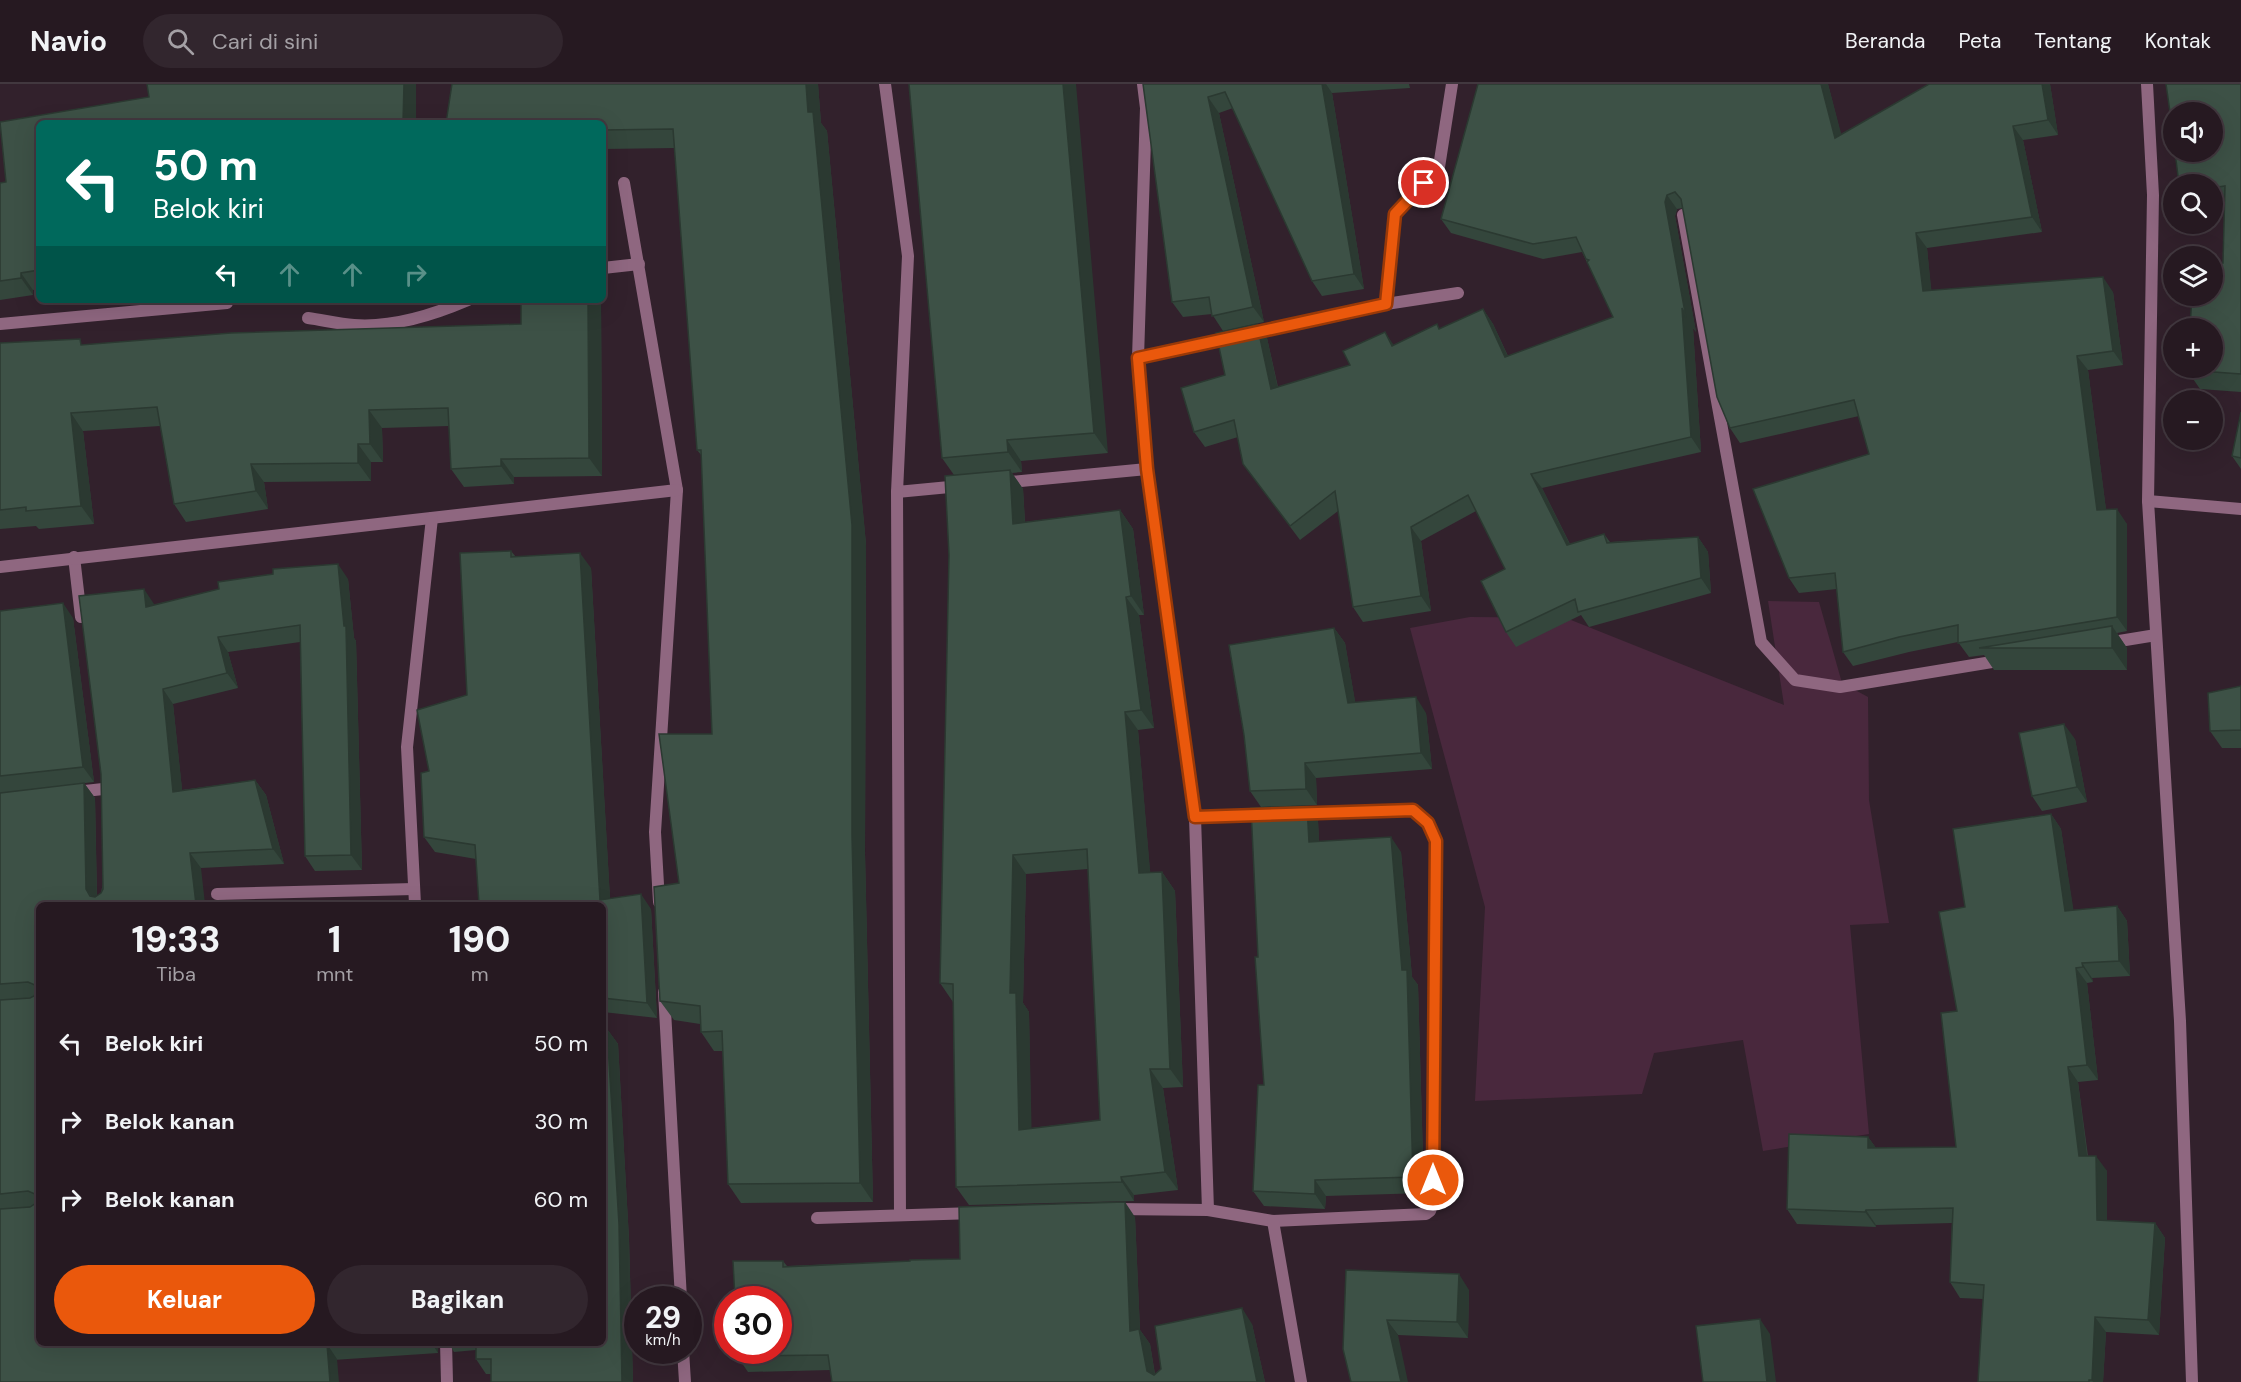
<!DOCTYPE html>
<html lang="id">
<head>
<meta charset="utf-8">
<style>
	body { margin:0; font-family:"DM Sans",sans-serif; background:#32262e; color:#f1f3f6; height:100vh; display:flex; flex-direction:column; font-size:22px; white-space:nowrap }
	* { box-sizing:border-box; margin:0 }
	p { font-size:20px; color:#a4a0a5 }
	.icon { flex:none; width:33px; height:33px; fill:none; stroke:currentColor; stroke-width:2; stroke-linecap:round; stroke-linejoin:round }
	.map { position:relative; flex:1; overflow:hidden }
	.panel { position:absolute; left:36px; top:818px; width:570px; height:444px; display:flex; flex-direction:column; background:#261921; border-radius:9px; box-shadow:0 6px 24px #0002,0 0 0 2px #42383f }
	.panel>* { flex:none }
	.banner { position:absolute; left:36px; top:36px; width:570px; height:183px; border-radius:9px; box-shadow:0 6px 24px #0002,0 0 0 2px #42383f; background:#00695c; color:#fff; overflow:hidden }
	.tools { position:absolute; left:2163px; top:18px; display:grid; gap:12px }
	.tools a { display:grid; place-items:center; width:60px; height:60px; border-radius:50%; background:#261921; box-shadow:0 6px 24px #0002,0 0 0 2px #42383f; font-size:30px }
	.speed { position:absolute; left:624px; top:1202px; display:flex; gap:12px; font-size:30px; font-weight:700; text-align:center }
	.speed>* { display:grid; place-content:center; width:78px; height:78px; border-radius:50%; background:#261921; box-shadow:0 6px 24px #0002,0 0 0 2px #42383f; line-height:1 }
	.speed small { font-size:15px; font-weight:400 }
	.speed .limit { border:9px solid #d22; background:#fff; color:#111 }
	.pin { position:absolute; display:grid; place-items:center; width:51px; height:51px; color:#fff; margin:-26px; border:3px solid #fff; border-radius:50%; box-shadow:0 2px 6px #0007 }
	.me { position:absolute; width:66px; margin:-33px; rotate:0deg; stroke-linejoin:round; filter:drop-shadow(0 0 4px #0008) }
	.turn { display:flex; align-items:center; gap:21px; height:126px; padding:0 18px; font-size:27px }
	.turn .icon { width:78px; height:78px; stroke-width:2.5 }
	.turn b { display:block; font-size:42px; line-height:51px }
	.lanes { display:flex; align-items:center; height:57px; padding:0 18px; background:#0003; justify-content:center; gap:30px; direction:ltr }
	.lanes .off { opacity:.35 }
	.eta { display:flex; justify-content:space-evenly; align-items:center; height:102px; text-align:center }
	.eta b { font-size:36px; font-weight:800; line-height:42px }
	.button { display:flex; gap:12px; margin-top:auto; padding:12px 18px }
	.button a { flex:1; height:69px; border-radius:36px; background:#ea580c; color:#fff; font-size:24px; font-weight:800; line-height:69px; text-align:center }
	.button a+a { background:#32262e; color:#f1f3f6 }
	ul { padding:0; list-style:none }
	li { display:flex; align-items:center; gap:18px; height:78px; padding:0 18px }
	li div { flex:1 }
	li b { display:block; font-size:22px }
	li em { font-style:normal }
	header { display:flex; align-items:center; gap:36px; box-sizing:border-box; height:84px; padding:0 30px; background:#261921; border-bottom:2px solid #42383f }
	header strong { font-size:28px }
	nav { display:flex; gap:33px; margin-inline-start:auto; font-size:21px }
	.search { width:420px; height:54px; background:#32262e; display:flex; align-items:center; gap:15px; box-sizing:border-box; padding:0 21px; border-radius:33px; color:#a4a0a5; font-size:22px }
	.map>svg:first-child { display:block }
</style>
</head>
<body>
<header>
<strong>Navio</strong>
<div class="search"><svg class="icon" aria-label="search" viewBox="0 0 24 24"><circle cx="10" cy="10" r="6"/><path d="M15 15l6 6"/></svg>Cari di sini</div>
<nav><a>Beranda</a><a>Peta</a><a>Tentang</a><a>Kontak</a></nav>
</header>
<div class="map">
<svg width="2241" height="1298" viewBox="0 0 2241 1298">
	<rect width="100%" height="100%" fill="#32212c"/>
	<polygon fill="#49283d" points="1768,517 1819,518 1842,599 1868,613 1869,716 1889,839 1850,841 1869,1050 1763,1067 1743,956 1654,969 1642,1010 1475,1017 1485,823 1410,544 1470,533 1566,534 1784,621"/>
	<g fill="none" stroke-linecap="round" stroke-linejoin="round">
		<g stroke="#8f6780" stroke-width="12">
			<polyline points="885,0 908,172 897,408 960,402"/>
			<polyline points="1143,0 1146,24 1138,274 1147,385 1195,733 1208,1126"/>
			<polyline points="624,99 677,406 655,748 659,818"/>
			<polyline points="1683,131 1761,558 1795,596 1840,603 2004,576"/>
			<polyline points="603,184 639,180"/>
			<polyline points="1386,220 1395,130 1439,83 1452,0"/>
			<path d="M308 234C323 236 339 240 354 241 393 244 433 231 468 216"/>
			<polyline points="0,240 227,219"/>
			<polyline points="1138,274 1386,220 1458,209"/>
			<polyline points="1001,399 1147,385"/>
			<polyline points="897,408 900,1131"/>
			<polyline points="2148,417 2241,425"/>
			<polyline points="74,473 81,533"/>
			<polyline points="0,483 677,406"/>
			<polyline points="2107,559 2156,551"/>
			<polyline points="76,708 103,705"/>
			<polyline points="1195,733 1267,731"/>
			<polyline points="217,810 414,805"/>
			<polyline points="415,820 407,663 432,434"/>
			<polyline points="664,908 681,1215"/>
			<polyline points="1115,1125 1208,1126 1273,1137 1426,1130 1430,1127 1433,1118 1436,757 1428,739 1413,726 1296,731"/>
			<polyline points="817,1134 975,1129"/>
			<polyline points="1273,1137 1301,1298"/>
			<polyline points="446,1258 447,1298"/>
			<polyline points="683,1266 685,1298"/>
		</g>
		<polyline stroke="#8f6780" stroke-width="12" points="2147,0 2153,111 2148,417 2180,937 2192,1298"/>
	</g>
	<g fill="#34463c" fill-rule="evenodd">
		<polygon points="147,0 416,0 416,39 39,39 39,205 33,206 33,211 0,216 0,99 6,98 0,38 149,13"/>
		<polygon points="452,0 818,0 821,39 827,47 866,460 865,770 873,1118 741,1119 728,1100 723,967 714,967 701,948 700,940 674,936 660,917 679,799 712,650 702,372 697,366 675,64 603,65 603,39"/>
		<path d="M909 0 1108 369 1021 377 1022 388 1012 389 1023 405 1025 438 1120 426 1133 445 1144 531H1139L1154 644 1138 646 1150 789 1162 788 1175 807 1183 1003 1163 1004 1178 1106 1134 1111V1117L969 1121 956 1103 953 918 940 899 954 391 942 374ZM1088 785 1100 1036 1031 1044 1029 928 1023 919 1026 790Z"/>
		<polygon points="1143,0 1409,0 1410,4 1332,9 1364,205 1322,212 1312,197 1233,24 1219,29 1264,238 1223,247 1212,230 1183,233 1172,218"/>
		<polygon points="1828,0 1841,51 1929,0 2050,0 2058,51 2023,56 2042,148 1927,164 1931,206 2113,208 2123,281 2088,286 2106,426 2127,440 2127,547 2117,549 2127,564 2127,586 1994,586 1984,571 1969,573 1958,558 1909,568 1853,582 1843,568 1837,505 1799,509 1789,494 1869,370 1859,332 1740,359 1730,344 1683,124 1677,125 1675,132 1696,248 1693,244 1701,368 1542,404 1570,460 1604,450 1610,458 1698,453 1708,468 1711,509 1589,543 1581,531 1516,563 1506,548 1505,485 1476,427 1421,457 1431,527 1363,538 1353,523 1338,427 1300,456 1243,380 1238,353 1205,363 1194,348 1225,291 1267,254 1278,303 1350,281 1394,261 1440,245 1483,225 1493,240 1508,272 1613,233 1582,168 1543,175 1451,149 1441,135"/>
		<polygon points="2241,0 2241,308 2200,305 2187,286 2223,179 2225,123 2212,125 2212,100"/>
		<polygon points="521,216 601,216 602,392 514,393 514,400 464,403 451,385 449,342 382,344 383,378 371,378 371,397 264,398 268,425 186,438 174,420 160,342 83,347 94,440 39,445 36,442 0,445 0,259 84,261 521,240"/>
		<polygon points="2241,328 2241,385 2232,372"/>
		<polygon points="511,467 516,473 591,484 610,815 651,825 657,934 603,928 603,820 476,775 435,768 424,753 429,687 467,611"/>
		<polygon points="348,495 354,554 356,557 362,786 315,787 305,772 300,558 228,568 238,604 173,620 182,706 255,696 266,711 284,780 201,784 39,1258 438,1258 438,1269 0,1298 0,916 31,913 0,916 0,709 84,699 95,714 97,812 101,809 154,520 154,521"/>
		<polygon points="0,527 73,534 94,698 0,709"/>
		<polygon points="1334,544 1345,559 1355,618 1426,629 1432,685 1316,694 1317,721 1261,723 1250,707"/>
		<polygon points="2241,602 2241,664 2222,664 2210,647"/>
		<polygon points="2075,655 2087,718 2042,727 2032,712"/>
		<polygon points="1307,722 1318,737 1319,757 1401,768 1412,893 1418,901 1424,1109 1326,1112 1325,1125 1264,1122 1253,1107 1264,1001 1258,873"/>
		<polygon points="2051,730 2061,745 2073,826 2117,822 2127,837 2130,892 2092,894 2093,898 2087,899 2098,996 2078,998 2088,1072 2107,1087 2107,1136 2155,1139 2165,1154 2159,1251 2106,1248 2103,1298 1978,1298 1983,1215 1960,1214 1950,1198 1952,1139 1876,1141 1876,1143 1797,1140 1787,1125 1868,1053 1876,1064 1956,1063 1957,927 1965,823"/>
		<polygon points="607,945 618,960 629,1155 633,1298 491,1298 491,1290 486,1290 476,1275 476,1266 454,1268 448,1258 603,1258"/>
		<polygon points="1135,1133 1140,1246 1150,1260 1155,1290 1252,1240 1265,1298 832,1298 831,1286 748,1288 737,1272 783,1177 787,1182 960,1175"/>
		<polygon points="1346,1186 1469,1206 1468,1254 1398,1251"/>
	</g>
	<g fill="#2b3931">
		<polygon points="404,0 416,0 416,39 403,39"/>
		<polygon points="806,0 818,0 821,39 827,47 866,460 865,770 873,1118 860,1099 852,751"/>
		<polygon points="1063,0 1076,0 1108,369 1094,349"/>
		<polygon points="1322,0 1326,0 1332,9 1364,205 1354,190"/>
		<polygon points="1821,0 1828,0 1846,68 1835,54"/>
		<polygon points="2042,0 2050,0 2058,51 2048,36"/>
		<polygon points="1208,13 1219,29 1264,238 1253,223"/>
		<polygon points="2013,42 2023,56 2042,148 2032,133"/>
		<polygon points="1667,111 1677,125 1675,132 1696,248 1693,244 1701,368 1691,353 1665,118"/>
		<polygon points="1916,149 1927,164 1933,221 1923,207"/>
		<polygon points="21,189 33,206 33,211 21,194"/>
		<polygon points="2103,193 2113,208 2123,281 2113,267"/>
		<polygon points="588,216 601,216 602,392 589,374"/>
		<polygon points="1483,225 1493,240 1515,288 1505,273"/>
		<polygon points="1257,240 1267,254 1281,319 1271,305"/>
		<polygon points="1385,248 1395,263 1392,262"/>
		<polygon points="2077,272 2088,286 2108,441 2097,426"/>
		<polygon points="369,326 382,344 383,378 370,360"/>
		<polygon points="71,329 83,347 94,440 81,422"/>
		<polygon points="1007,356 1021,377 1022,388 1008,368"/>
		<polygon points="358,360 371,378 371,397 358,379"/>
		<polygon points="501,375 514,393 514,400 501,382"/>
		<polygon points="251,380 264,398 268,425 256,407"/>
		<polygon points="1010,386 1023,405 1026,458 1013,440"/>
		<polygon points="1531,390 1542,404 1577,475 1567,461"/>
		<polygon points="2117,425 2127,440 2127,547 2117,533"/>
		<polygon points="1120,426 1133,445 1144,531 1131,512"/>
		<polygon points="1411,443 1421,457 1431,527 1421,512"/>
		<polygon points="1698,453 1708,468 1711,509 1701,494"/>
		<polygon points="580,469 591,484 611,831 600,816"/>
		<polygon points="338,480 348,495 354,554 356,557 362,786 351,771 344,542"/>
		<polygon points="144,505 154,520 156,538 146,523"/>
		<polygon points="1126,513 1139,531 1154,644 1141,626"/>
		<polygon points="63,519 73,534 94,698 83,683"/>
		<polygon points="2112,542 2127,564 2127,586 2112,564"/>
		<polygon points="1334,544 1345,559 1358,634 1348,619"/>
		<polygon points="218,553 228,568 238,604 227,589"/>
		<polygon points="163,605 173,620 184,723 173,708"/>
		<polygon points="1416,613 1426,629 1432,685 1421,669"/>
		<polygon points="1125,628 1138,646 1152,808 1139,789"/>
		<polygon points="2064,640 2075,655 2087,718 2077,703"/>
		<polygon points="1305,679 1316,694 1317,721 1306,705"/>
		<polygon points="255,696 266,711 284,780 273,765"/>
		<polygon points="84,699 95,714 97,820 86,805"/>
		<polygon points="1307,722 1318,737 1320,773 1309,758"/>
		<polygon points="2051,730 2061,745 2076,842 2065,827"/>
		<polygon points="1391,753 1401,768 1412,893 1418,901 1424,1109 1413,1093 1402,886"/>
		<polygon points="190,769 201,784 205,820 196,820"/>
		<polygon points="1013,771 1026,790 1023,919 1029,928 1032,1064 1019,1046 1010,909"/>
		<polygon points="1162,788 1175,807 1183,1003 1170,985"/>
		<polygon points="641,810 651,825 657,934 647,919"/>
		<polygon points="2117,822 2127,837 2130,892 2119,877"/>
		<polygon points="2082,879 2092,894 2093,898 2083,883"/>
		<polygon points="2076,884 2087,899 2098,996 2087,981"/>
		<polygon points="607,945 618,960 629,1155 633,1298 622,1298"/>
		<polygon points="2068,983 2078,998 2089,1087 2079,1072"/>
		<polygon points="1150,985 1163,1004 1178,1106 1165,1088"/>
		<polygon points="1868,1053 1879,1068 1868,1064"/>
		<polygon points="2096,1072 2107,1087 2107,1151 2097,1136"/>
		<polygon points="1121,1093 1134,1111 1134,1117 1122,1098"/>
		<polygon points="1315,1096 1326,1112 1325,1125 1315,1110"/>
		<polygon points="1125,1118 1135,1133 1140,1246 1150,1260 1156,1298 1147,1287 1130,1247"/>
		<polygon points="1866,1126 1876,1141 1876,1143 1865,1128"/>
		<polygon points="2155,1139 2165,1154 2159,1251 2148,1236"/>
		<polygon points="1459,1190 1469,1206 1468,1254 1457,1238"/>
		<polygon points="1242,1224 1252,1240 1265,1298 1257,1298"/>
		<polygon points="2095,1233 2106,1248 2103,1298 2093,1298 2092,1296"/>
		<polygon points="1760,1235 1770,1250 1776,1298 1767,1298"/>
		<polygon points="1387,1236 1398,1251 1408,1298 1401,1298"/>
		<polygon points="431,1258 438,1258 438,1269"/>
		<polygon points="327,1260 337,1275 339,1298 330,1298"/>
	</g>
	<g fill="#3d5146" stroke="#2b3931" stroke-width="1.5" fill-rule="evenodd">
		<polygon points="147,0 404,0 403,39 39,39 39,186 21,189 21,194 0,197 0,99 6,98 0,38 149,13"/>
		<polygon points="452,0 806,0 808,28 813,28 852,441 852,751 860,1099 728,1100 722,947 701,948 700,922 660,917 654,803 679,799 659,650 712,650 701,366 697,366 673,45 603,46 603,39 446,39"/>
		<polygon points="909,0 1063,0 1094,349 1007,356 1008,368 942,374"/>
		<polygon points="1143,0 1322,0 1354,190 1312,197 1225,8 1208,13 1253,223 1212,232 1209,213 1172,218"/>
		<polygon points="1478,0 1821,0 1835,54 1929,0 2042,0 2048,36 2013,42 2032,133 1916,149 1923,207 2103,193 2113,267 2077,272 2097,426 2117,425 2117,533 1958,559 1958,541 1899,553 1843,568 1835,489 1789,494 1753,405 1869,370 1854,316 1730,344 1717,313 1681,115 1675,108 1667,111 1665,118 1686,234 1682,224 1691,353 1531,390 1567,461 1604,450 1607,459 1698,453 1701,494 1578,528 1575,515 1506,548 1481,497 1505,485 1468,411 1411,443 1421,512 1353,523 1335,407 1290,442 1243,380 1234,336 1194,348 1181,304 1225,291 1216,249 1257,240 1271,305 1350,281 1343,267 1385,248 1392,262 1437,240 1439,245 1483,225 1505,273 1613,233 1587,178 1589,176 1586,175 1576,153 1533,160 1441,135"/>
		<polygon points="2166,0 2241,0 2241,290 2187,286 2187,284 2212,284 2212,244 2190,244 2192,212 2212,212 2212,180 2223,179 2225,102 2212,104 2212,100 2179,100 2175,68 2212,68 2212,28 2174,28 2174,56"/>
		<polygon points="521,216 588,216 589,374 501,375 501,382 451,385 448,324 369,326 370,360 358,360 358,379 251,380 256,407 174,420 157,323 71,329 81,422 26,427 26,423 0,426 0,259 80,255 81,261 231,249 521,240"/>
		<polygon points="2241,328 2241,374 2232,372"/>
		<path d="M1010 386 1013 440 1120 426 1131 512 1126 513 1141 626 1125 628 1139 789 1162 788 1170 985H1150L1165 1088 1121 1093 1122 1098 956 1103 953 900 940 899 949 471 945 392ZM1087 765 1100 1036 1019 1046 1016 909H1010L1013 771Z"/>
		<polygon points="511,467 511,473 580,469 600,816 641,810 647,919 603,914 603,820 479,820 475,761 424,753 421,689 429,687 417,626 467,611 460,469"/>
		<polygon points="338,480 344,542 346,542 351,771 305,772 300,541 218,553 227,589 163,605 173,708 255,696 273,765 190,769 196,820 39,820 39,1258 349,1258 327,1260 330,1298 0,1298 0,1125 30,1123 36,1119 37,1115 35,1110 28,1107 0,1110 0,916 30,914 34,912 37,906 35,901 28,898 0,900 0,709 84,699 86,805 90,812 95,813 101,809 103,805 101,690 79,512 144,505 146,523 219,505 218,498 273,490 273,485"/>
		<polygon points="63,519 83,683 0,692 0,527"/>
		<polygon points="2112,542 2112,564 1979,564"/>
		<polygon points="1334,544 1348,619 1416,613 1421,669 1305,679 1306,705 1250,707 1244,651 1229,561"/>
		<polygon points="2241,602 2241,646 2210,647 2208,609"/>
		<polygon points="2064,640 2077,703 2032,712 2019,649"/>
		<polygon points="1307,722 1309,758 1391,753 1402,886 1407,886 1413,1093 1315,1096 1315,1110 1253,1107 1258,1001 1264,1001 1255,873 1258,873 1251,724"/>
		<polygon points="2051,730 2065,827 2117,822 2119,877 2082,879 2083,883 2076,884 2087,981 2068,983 2079,1072 2096,1072 2097,1136 2155,1139 2148,1236 2095,1233 2092,1296 2089,1296 2089,1298 1978,1298 1984,1201 1950,1198 1953,1124 1866,1126 1865,1128 1787,1125 1789,1050 1868,1053 1868,1064 1956,1063 1941,929 1957,927 1939,828 1965,823 1953,745"/>
		<polygon points="607,945 619,1140 622,1298 491,1298 491,1275 476,1275 476,1258 603,1258 603,946"/>
		<polygon points="1125,1118 1130,1247 1139,1245 1147,1287 1154,1291 1161,1285 1155,1242 1242,1224 1257,1298 832,1298 828,1271 737,1272 737,1266 778,1266 778,1215 735,1215 733,1177 783,1177 783,1183 910,1177 910,1176 960,1175 959,1123"/>
		<polygon points="1346,1186 1459,1190 1457,1238 1387,1236 1401,1298 1351,1298 1343,1265"/>
		<polygon points="1760,1235 1767,1298 1703,1298 1696,1242"/>
	</g>
	<g fill="none" stroke-linecap="round" stroke-linejoin="round">
		<defs>
			<polyline id="route" points="1424,99 1395,130 1386,220 1138,274 1147,385 1195,733 1413,726 1428,739 1436,757 1433,1096"/>
		</defs>
		<use href="#route" stroke="#983908" stroke-width="15"/>
		<use href="#route" stroke="#ea580c" stroke-width="10"/>
	</g>
</svg>
<div class="tools">
<a><svg class="icon" aria-label="sound" viewBox="0 0 24 24"><path d="M4 9h4l5-4v14l-5-4H4zM17 9q2 3 0 6"/></svg></a>
<a><svg class="icon" aria-label="search" viewBox="0 0 24 24"><circle cx="10" cy="10" r="6"/><path d="M15 15l6 6"/></svg></a>
<a><svg class="icon" aria-label="layers" viewBox="0 0 24 24"><path d="M12 4l9 5-9 5-9-5zM3 14l9 5 9-5"/></svg></a>
<a>+</a>
<a>−</a>
</div>
<div class="speed"><div>29<small>km/h</small></div><div class="limit">30</div></div>
<div class="pin" style="left:1424px;top:99px;background:#d93025"><svg class="icon" aria-label="arrive" viewBox="0 0 24 24"><path d="M6 21V4h12l-3 4 3 4H6"/></svg></div>
<svg class="me" style="left:1433px;top:1096px" viewBox="-20 -20 40 40"><circle r="17" fill="#ea580c" stroke="#fff" stroke-width="3"/><path d="M0-11L8 9 0 5-8 9z" fill="#fff"/></svg>
<div class="banner">
<div class="turn"><svg class="icon" aria-label="left" viewBox="0 0 24 24"><path d="M17 20v-9H6M10 6l-5 5 5 5"/></svg><div><b>50 m</b>Belok kiri</div></div>
<div class="lanes"><svg class="icon" aria-label="left" viewBox="0 0 24 24"><path d="M17 20v-9H6M10 6l-5 5 5 5"/></svg><svg class="icon off" aria-label="ahead" viewBox="0 0 24 24"><path d="M12 20V5M6 11l6-6 6 6"/></svg><svg class="icon off" aria-label="ahead" viewBox="0 0 24 24"><path d="M12 20V5M6 11l6-6 6 6"/></svg><svg class="icon off" aria-label="right" viewBox="0 0 24 24"><path d="M7 20v-9h11M14 6l5 5-5 5"/></svg></div>
</div>
<section class="panel">
<div class="eta">
<div><b>19:33</b><p>Tiba</p></div>
<div><b>1</b><p>mnt</p></div>
<div><b>190</b><p>m</p></div>
</div>
<ul>
<li><svg class="icon" aria-label="left" viewBox="0 0 24 24"><path d="M17 20v-9H6M10 6l-5 5 5 5"/></svg><div><b>Belok kiri</b></div><em>50 m</em></li>
<li><svg class="icon" aria-label="right" viewBox="0 0 24 24"><path d="M7 20v-9h11M14 6l5 5-5 5"/></svg><div><b>Belok kanan</b></div><em>30 m</em></li>
<li><svg class="icon" aria-label="right" viewBox="0 0 24 24"><path d="M7 20v-9h11M14 6l5 5-5 5"/></svg><div><b>Belok kanan</b></div><em>60 m</em></li>
</ul>
<div class="button"><a>Keluar</a><a>Bagikan</a></div>
</section>
</div>
</body>
</html>
